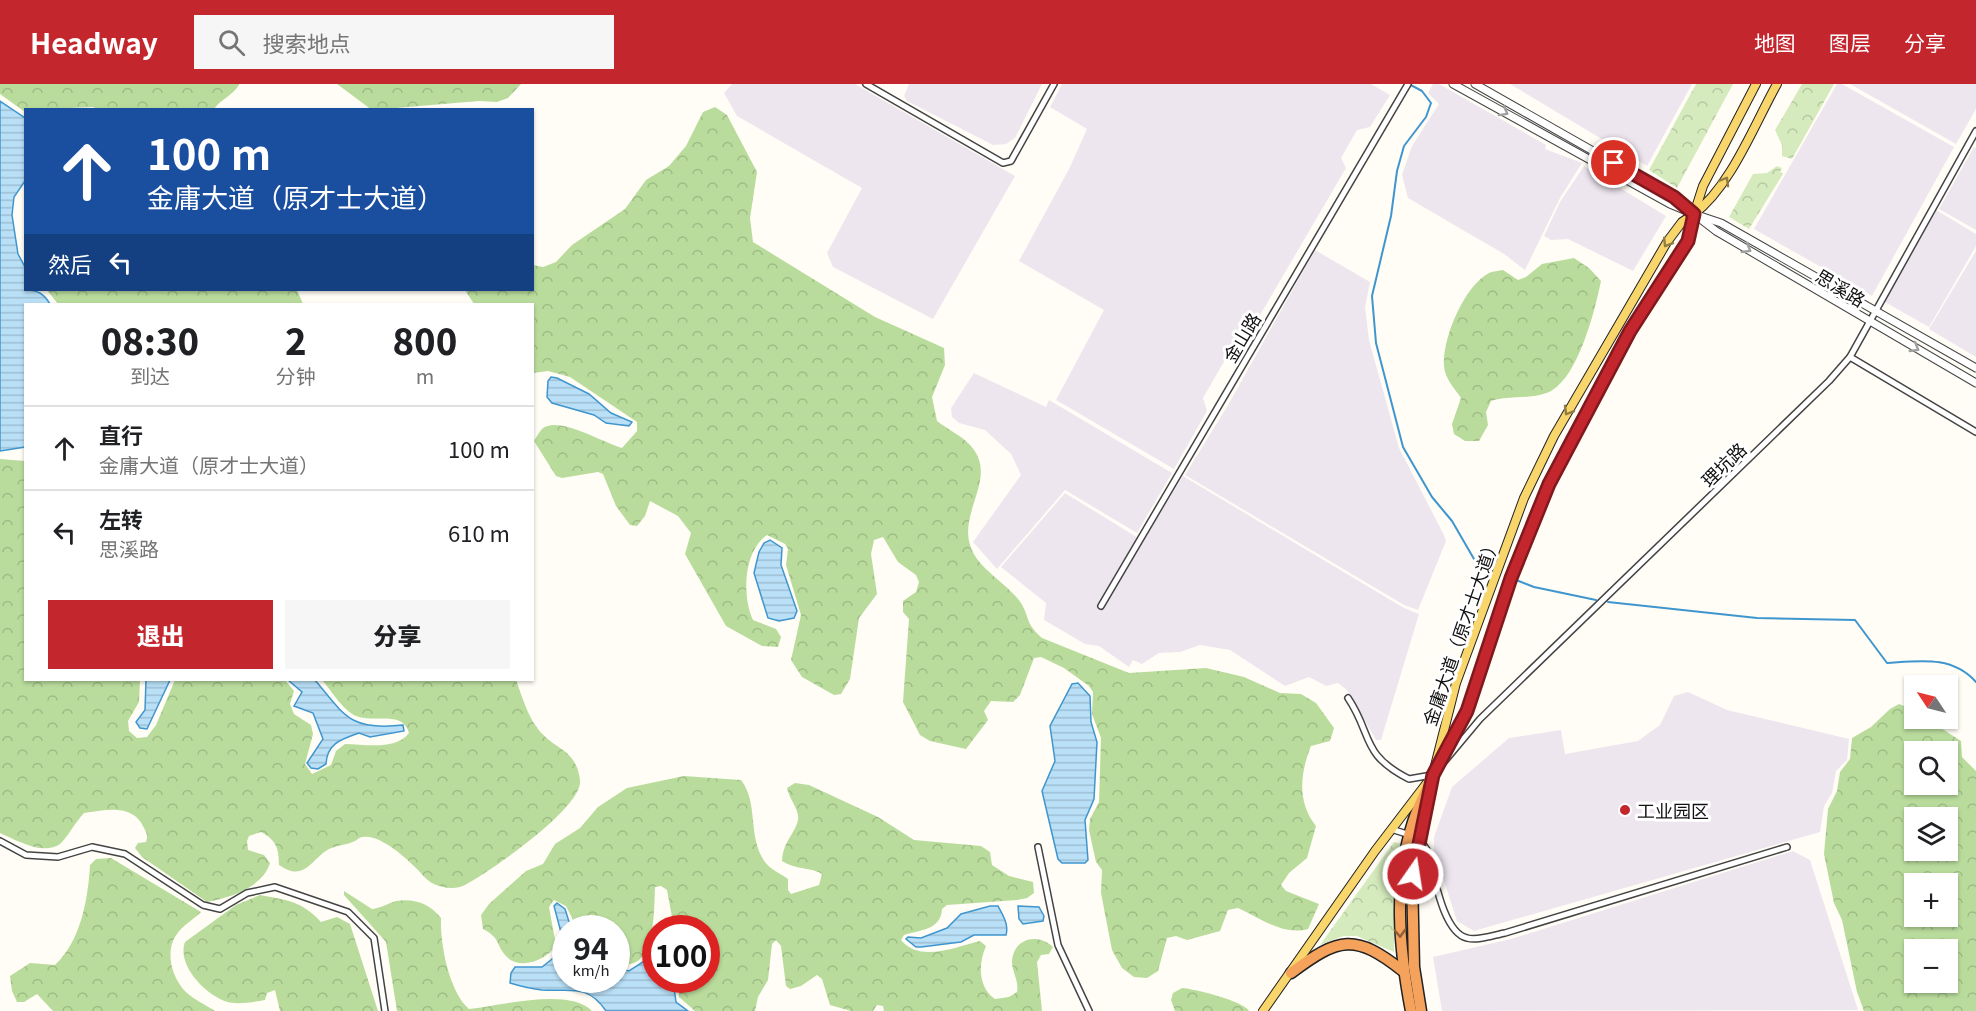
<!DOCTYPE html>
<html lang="zh">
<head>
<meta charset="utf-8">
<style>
	body { margin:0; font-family:Georgia,"Noto Sans SC",serif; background:#f6f6f6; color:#202124; height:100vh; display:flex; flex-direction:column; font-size:22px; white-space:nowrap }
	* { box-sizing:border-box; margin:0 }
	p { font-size:20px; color:#757577 }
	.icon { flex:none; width:33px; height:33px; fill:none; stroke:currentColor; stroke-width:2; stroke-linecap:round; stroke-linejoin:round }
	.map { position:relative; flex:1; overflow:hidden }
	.sheet { position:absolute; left:24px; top:219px; width:510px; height:378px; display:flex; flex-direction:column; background:#fff; border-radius:0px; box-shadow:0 2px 4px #0004 }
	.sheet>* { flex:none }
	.banner { position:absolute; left:24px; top:24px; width:510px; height:183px; border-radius:0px; box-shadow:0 2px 4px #0004; background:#1a4fa0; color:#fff; overflow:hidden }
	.needle { width:39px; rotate:305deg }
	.tools { position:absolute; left:1904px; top:591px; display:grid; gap:12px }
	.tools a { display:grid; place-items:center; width:54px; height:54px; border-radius:0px; background:#fff; box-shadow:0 2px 4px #0004; font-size:30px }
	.speed { position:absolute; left:552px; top:831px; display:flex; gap:12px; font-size:30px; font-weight:700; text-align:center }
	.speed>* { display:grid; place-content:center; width:78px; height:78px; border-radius:50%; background:#fff; box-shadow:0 2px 4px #0004; line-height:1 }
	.speed small { font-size:15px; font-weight:400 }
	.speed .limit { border:9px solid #d22; background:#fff; color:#111 }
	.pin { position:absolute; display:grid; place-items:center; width:51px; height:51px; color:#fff; margin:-26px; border:3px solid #fff; border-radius:50%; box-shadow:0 2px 6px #0007 }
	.me { position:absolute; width:66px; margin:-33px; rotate:13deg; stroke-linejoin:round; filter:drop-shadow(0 0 4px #0008) }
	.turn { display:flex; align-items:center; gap:21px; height:126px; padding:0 24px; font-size:27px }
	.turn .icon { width:78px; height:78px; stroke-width:2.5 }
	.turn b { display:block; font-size:42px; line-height:51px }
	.then { display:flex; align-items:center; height:57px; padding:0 24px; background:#0003; gap:12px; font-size:22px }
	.eta { display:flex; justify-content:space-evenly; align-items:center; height:102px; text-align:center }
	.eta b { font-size:36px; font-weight:800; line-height:42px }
	.primary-button { display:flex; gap:12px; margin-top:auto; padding:12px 24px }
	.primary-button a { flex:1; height:69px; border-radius:0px; background:#c4262e; color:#fff; font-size:24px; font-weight:800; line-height:69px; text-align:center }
	.primary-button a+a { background:#f6f6f6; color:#202124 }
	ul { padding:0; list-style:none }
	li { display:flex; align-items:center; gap:18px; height:84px; padding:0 24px; border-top:2px solid #e0e0e0 }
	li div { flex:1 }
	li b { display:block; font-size:22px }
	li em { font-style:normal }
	header { display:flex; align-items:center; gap:36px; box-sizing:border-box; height:84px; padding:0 30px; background:#c4262e; color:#fff }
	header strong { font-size:28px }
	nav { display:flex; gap:33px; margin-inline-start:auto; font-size:21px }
	.search { width:420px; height:54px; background:#f6f6f6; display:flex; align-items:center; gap:15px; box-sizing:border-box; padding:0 21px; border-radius:0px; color:#757577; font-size:22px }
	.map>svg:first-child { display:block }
</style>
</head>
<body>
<header>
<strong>Headway</strong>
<div class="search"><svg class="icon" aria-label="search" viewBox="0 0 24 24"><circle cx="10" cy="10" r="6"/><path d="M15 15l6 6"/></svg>搜索地点</div>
<nav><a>地图</a><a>图层</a><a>分享</a></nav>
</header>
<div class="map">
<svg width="1976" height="927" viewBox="0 0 1976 927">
	<defs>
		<pattern id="forest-crowns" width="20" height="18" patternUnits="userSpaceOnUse" patternTransform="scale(1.5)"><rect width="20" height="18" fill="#b9dc9c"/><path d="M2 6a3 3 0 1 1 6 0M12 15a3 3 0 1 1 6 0" fill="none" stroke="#9ebc85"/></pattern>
		<pattern id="park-crowns" width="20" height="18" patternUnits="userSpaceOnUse" patternTransform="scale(1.5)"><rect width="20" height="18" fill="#d5ebbd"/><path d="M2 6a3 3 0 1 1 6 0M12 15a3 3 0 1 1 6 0" fill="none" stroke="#b6c8a1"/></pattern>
		<pattern id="water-rules" width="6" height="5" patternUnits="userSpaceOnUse" patternTransform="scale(1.5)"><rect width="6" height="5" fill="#b9e0f7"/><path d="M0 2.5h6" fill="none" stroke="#9ebfd3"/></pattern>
	</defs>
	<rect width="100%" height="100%" fill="#fffdf5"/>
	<g fill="#eee6ef">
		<polygon points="732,0 855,0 1015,92 933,235 833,183 827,169 862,104 737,32 724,9"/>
		<polygon points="909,0 1042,0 1015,54 1006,60 993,61 907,17 904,12"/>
		<polygon points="1062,0 1371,0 1390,11 1370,43 1357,46 1341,74 1346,84 1242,262 1232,264 1203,314 1207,327 1174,385 1056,316 1104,226 1019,177 1069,85 1087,45 1050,23"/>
		<polygon points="1433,0 1439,0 1546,61 1545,65 1582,79 1560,114 1525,186 1504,170 1408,114 1402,91 1412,62 1439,20 1428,9"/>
		<polygon points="1510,0 1692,0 1647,82"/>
		<polygon points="1837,0 1842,0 1954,63 1872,212 1754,145"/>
		<polygon points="1850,0 1976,0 1976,25 1956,60"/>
		<polygon points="1974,63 1976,64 1976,146 1939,125"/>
		<polygon points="1584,82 1666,132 1633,187 1568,155 1551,156 1544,152 1560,118"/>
		<polygon points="1936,126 1976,150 1976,162 1929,243 1883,217"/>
		<polygon points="1315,166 1370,198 1365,223 1369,256 1399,364 1444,451 1446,457 1418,526 1404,521 1185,391 1228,321"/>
		<polygon points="1976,167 1976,273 1929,245"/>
		<polygon points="974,289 1046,323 1049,316 1172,389 1137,449 1065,406 997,485 973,458 1021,391 1011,370 985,346 959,339 952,333 951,324"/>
		<polygon points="1183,392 1404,524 1419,530 1381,656 1376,656 1347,606 1338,599 1326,602 1309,593 1285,602 1230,566 1200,561 1180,568 1159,569 1142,580 1133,576 1129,583 1099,562 1085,560 1044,536 1046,519 1001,483 1065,409 1143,457"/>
		<polygon points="1688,608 1727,626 1849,655 1847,676 1836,687 1832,709 1824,722 1820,748 1474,847 1457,837 1434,766 1434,753 1452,703 1509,654 1561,646 1565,670 1638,657 1660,641 1674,612"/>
		<polygon points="1793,767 1810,776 1858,926 1442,927 1433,873 1511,855"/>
	</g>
	<g fill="url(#forest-crowns)" fill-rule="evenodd">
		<path d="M0 0H239V1C232 12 221 15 214 25L98 26 93 23 26 26 25 28 0 10Z"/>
		<polygon points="337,0 521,0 508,14 497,18 479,17 372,26"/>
		<path d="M715 23 727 31 757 88 750 134 753 158 875 233 944 264 945 281 932 313 937 337C947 345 962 352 970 361 998 391 962 424 969 457 974 484 1006 497 1021 519 1030 534 1025 539 1042 554L1129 589 1206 584 1244 593 1280 609 1301 610 1316 619 1334 644 1330 657 1311 662C1300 689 1297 719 1316 742L1307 774 1289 789 1281 801 1286 807 1319 820 1308 845C1283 852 1260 834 1238 824L1228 826 1220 847 1187 856 1176 852 1167 854 1158 887 1147 894 1134 893 1122 884 1112 866 1101 809 1102 786 1096 778 1089 746 1090 735 1099 718 1101 654 1092 630 1093 608 1089 602 1064 584 1041 573 1034 574 1020 611 1013 618 991 617 984 627 988 636 966 665 930 657 920 651 903 618 909 535 903 528V517L916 508 919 498 916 491 898 478 883 453 874 456 871 470 877 510 859 534 850 595 841 610 834 611 802 593 791 576 801 531 786 481 788 465 785 460 767 451C743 468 742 512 753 536L776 545 781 553 778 563 762 562 726 542 685 470 691 449 678 432 650 417 645 432 637 442 630 441 616 422 603 390 598 388 562 394 556 392 534 357C536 354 539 348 542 345 558 331 603 359 622 364L637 347V338L570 293 548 287 533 289 532 220H474L465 206H532L533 181 543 183 556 178 572 161 625 125 646 96 669 82 686 62 703 28Z"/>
		<path d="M1574 174 1589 184 1601 197C1595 226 1579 291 1551 307 1534 316 1509 311 1491 317L1486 328 1488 341 1479 357H1465L1454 350 1452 340 1461 314C1455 305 1445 295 1444 282 1442 255 1464 202 1489 189 1493 187 1499 187 1503 186L1518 196 1526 193 1542 180Z"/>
		<polygon points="47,206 297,206 303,220 58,220"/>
		<path d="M0 375 25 377 26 596H140L139 618 128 637 129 647 137 654 147 653 156 641 175 596H285L294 607 290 620 294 630 311 641 313 650 305 680 312 690 331 681 336 667 345 660C365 660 395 667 409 649 403 627 377 638 359 633 344 629 332 607 322 596H516C522 612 527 631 538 645 554 666 576 664 580 696 584 723 488 789 465 801 456 806 442 804 434 800 427 797 422 790 417 785 406 774 380 750 363 753 360 753 358 755 355 757 347 761 337 761 329 765 311 775 305 799 279 781 279 764 276 756 261 748L249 752 247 757 248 766 264 771 270 779C262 804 231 813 207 818L142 773 135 764 138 759 146 758C148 752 147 750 144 744 133 719 105 726 84 729 76 737 67 754 60 760 43 772 16 756 0 749Z"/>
		<path d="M1899 620 1914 626V634L1927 635 1961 657 1962 673 1976 687V927H1864L1857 908 1842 836 1834 819 1824 770 1828 725 1837 707 1840 688 1850 675 1852 654 1871 643 1890 625ZM1914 668H1947V700H1914ZM1914 734H1947V766H1914ZM1914 800H1947V832H1914ZM1914 866H1947V898H1914Z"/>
		<path d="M684 692 741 696C759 719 747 753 765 778 770 785 781 790 788 795V806L791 810 819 801 822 790C811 783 795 786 782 777 783 757 794 752 798 736 800 726 789 715 787 704L795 699 809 701 878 733 914 756 981 762 990 768 992 781 1009 792 1033 798 1034 809 1027 814 1017 816 947 821 942 825C941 846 920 846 904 851L901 856C920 879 955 863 980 857L986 862C978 880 978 903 995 915L1009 913 1017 908C1019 897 1013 890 1012 879 1012 855 1037 848 1053 863L1049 870 1041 871 1037 878 1042 927H884L883 922 877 921 873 927H851L830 921 822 895 817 891 801 902 790 905 786 902 781 862 776 856 772 860 768 896 758 913 755 927H695L679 913 678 896H706V844H674L667 806 661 802 655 803C654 826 656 893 617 878L616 844H577L566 822 554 816 549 823 556 861C548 875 521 887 507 873 495 861 502 855 483 845L481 831 489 820 526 787 543 780 555 760 580 744 598 723 627 704Z"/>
		<path d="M111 774 201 828C194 835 182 842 177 850 164 867 172 895 187 909 195 916 206 921 215 927H53L37 910 24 918H17L12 907 10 892 30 879 55 881C81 857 88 815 90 781L96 775Z"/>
		<path d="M344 807 372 825C382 824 388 819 396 817 415 814 430 820 441 834 440 860 449 908 469 925 500 922 569 903 592 927H397L386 858 344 811Z"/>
		<path d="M260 811C287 816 302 817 321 838L337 833 350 840 378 927H280L275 906 267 909 265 916C253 918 234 922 222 916 202 907 177 880 185 858L236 821Z"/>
		<path d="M1182 904C1195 905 1243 917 1249 927H1175L1171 916 1173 909Z"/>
	</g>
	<g fill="url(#park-crowns)">
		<polygon points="1696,0 1733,0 1677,104 1649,86"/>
		<polygon points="1802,0 1834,0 1792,75 1782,72 1782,61 1775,46"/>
		<polygon points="1777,82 1782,84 1780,88 1783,90 1749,145 1729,133 1753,90 1767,89"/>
		<polygon points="1394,758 1402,760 1396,805 1394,868 1357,852 1343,852 1320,861"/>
	</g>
	<g fill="url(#water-rules)" stroke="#3f96cf" stroke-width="1.5">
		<path d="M0 17 25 34V97L14 113 12 131 18 170 25 183 26 206C38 206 44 210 50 220H26L25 363 0 367Z"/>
		<polygon points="551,293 557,294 589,310 611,329 632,338 629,342 606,339 594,331 552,319 547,313 548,297"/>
		<polygon points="770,456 782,464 781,481 797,527 794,534 779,537 768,534 754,489 759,468 764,459"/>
		<polygon points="146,596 170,596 147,645 140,644 136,638 145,626"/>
		<path d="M288 596H315C345 632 350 647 403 641L404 647 370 653 359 649C342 655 327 659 326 680L318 685 311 684 307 679 323 655 313 629 294 622 302 608Z"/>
		<polygon points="1078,599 1090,612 1091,638 1097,658 1094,715 1085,736 1088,776 1085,779 1062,779 1058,775 1042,707 1055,677 1050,642 1072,600"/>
		<path d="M557 819 565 825 571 844H566V896H616L617 884 629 887 643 878 655 854 656 896H673L676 918 688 927H606C587 899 570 908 542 906 532 905 520 902 510 899L511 889 515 883H542L557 871 563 856 554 822Z"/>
		<path d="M990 822H998C1003 831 1009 841 1006 851H974L961 858 921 863H916L906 855 908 853 921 854 947 844 961 830Z"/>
		<polygon points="1018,822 1039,823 1044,832 1043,837 1023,840 1019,835"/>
	</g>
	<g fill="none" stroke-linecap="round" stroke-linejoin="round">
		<g stroke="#3f96cf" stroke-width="2">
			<polyline points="1409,0 1422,7 1431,19 1426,33 1404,62 1397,87 1391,132 1372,212 1376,259 1403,363 1432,413 1452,437 1474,475 1485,484"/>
			<polyline points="1516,496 1534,503 1596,516"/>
			<path d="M1608 518 1757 534 1855 536 1887 579C1919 577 1952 571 1976 598"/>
		</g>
		<defs>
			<g id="minor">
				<polyline points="866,0 1003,79 1011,77 1054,0"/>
				<polyline points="1850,273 1976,348"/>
				<polyline points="1101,522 1408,0"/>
				<path d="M1348 614C1373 651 1360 670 1409 695L1432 691"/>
				<polyline points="1444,678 1480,635 1829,297 1850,273 1976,47"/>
				<polyline points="1391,745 1410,751"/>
				<polyline points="0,757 26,771 58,773 92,763 125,770 203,821 220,825 247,809 275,803 348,828 374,854 385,927"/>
				<path d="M1421 757 1427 766C1434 788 1442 848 1467 854 1478 857 1494 851 1505 849L1787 763"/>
				<polyline points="1038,763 1058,861 1089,927"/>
			</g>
			<g id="tertiary">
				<polyline points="1453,0 1670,120 1694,130 1716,147 1976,299"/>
				<polyline points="1475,0 1674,113 1688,125"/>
				<polyline points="1700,132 1721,139 1976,284"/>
			</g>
			<g id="primary">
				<polyline points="1435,682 1456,599 1524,414 1554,352 1667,158 1682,138 1694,130 1703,102 1756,0"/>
				<path d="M1263 927 1375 767 1433 691 1467 627 1511 494 1549 400 1630 247 1688 157 1694 130C1731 102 1754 41 1777 0"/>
			</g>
			<g id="motorway">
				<path d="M1291 889C1339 853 1355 849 1403 887"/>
				<path d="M1411 927C1399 864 1393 800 1413 738 1418 722 1427 706 1433 691"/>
				<polyline points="1421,927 1414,883 1412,790 1430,708"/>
			</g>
		</defs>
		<use href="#minor" stroke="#444" stroke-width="8"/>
		<use href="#tertiary" stroke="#444" stroke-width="9"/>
		<use href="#primary" stroke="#222" stroke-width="10"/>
		<use href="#motorway" stroke="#222" stroke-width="13"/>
		<use href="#minor" stroke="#fff" stroke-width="5"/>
		<use href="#tertiary" stroke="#fff" stroke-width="7"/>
		<use href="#primary" stroke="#f9d66b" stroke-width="8"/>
		<use href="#motorway" stroke="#f5a25d" stroke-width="10"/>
	</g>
	<defs><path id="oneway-chevron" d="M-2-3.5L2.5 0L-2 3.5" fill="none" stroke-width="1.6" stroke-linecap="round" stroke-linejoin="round" transform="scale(1.5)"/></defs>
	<g stroke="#a0a0a0">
		<use href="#oneway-chevron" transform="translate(1504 28) rotate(29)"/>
		<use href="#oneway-chevron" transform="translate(1747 165) rotate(31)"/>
		<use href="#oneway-chevron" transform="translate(1915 264) rotate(30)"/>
	</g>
	<g stroke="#917d42">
		<use href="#oneway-chevron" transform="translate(1725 97) rotate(-60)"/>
		<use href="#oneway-chevron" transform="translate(1667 159) rotate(122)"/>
		<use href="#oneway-chevron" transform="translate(1568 327) rotate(120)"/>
	</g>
	<use stroke="#8e613b" href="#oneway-chevron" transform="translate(1400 849) rotate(88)"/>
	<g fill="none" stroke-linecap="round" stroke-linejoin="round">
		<defs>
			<polyline id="route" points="1413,790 1433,691 1467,627 1511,494 1549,400 1630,247 1688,157 1694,130 1674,113 1614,79"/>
		</defs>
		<use href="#route" stroke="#7f191e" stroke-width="15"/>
		<use href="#route" stroke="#c4262e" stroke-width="10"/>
	</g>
	<circle fill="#c4262e" stroke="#fff" stroke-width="2" cx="1625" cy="726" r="6"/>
	<g text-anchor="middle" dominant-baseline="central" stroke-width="6" stroke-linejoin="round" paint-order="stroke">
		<g font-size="18" fill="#111" stroke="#fff">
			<text transform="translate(1841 203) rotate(31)">思溪路</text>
			<text transform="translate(1241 253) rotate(-59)">金山路</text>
			<text transform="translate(1723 380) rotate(-44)">理坑路</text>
			<text transform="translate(1460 547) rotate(-71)">金庸大道（原才士大道）</text>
		</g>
		<g font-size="18" fill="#111" stroke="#fff" text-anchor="start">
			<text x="1637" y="726">工业园区</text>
		</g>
	</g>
</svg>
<div class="tools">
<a><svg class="needle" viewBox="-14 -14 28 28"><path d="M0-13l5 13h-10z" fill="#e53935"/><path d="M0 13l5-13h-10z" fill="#757577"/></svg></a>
<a><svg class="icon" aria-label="search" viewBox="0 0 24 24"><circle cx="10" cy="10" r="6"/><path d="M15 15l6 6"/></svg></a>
<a><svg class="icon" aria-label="layers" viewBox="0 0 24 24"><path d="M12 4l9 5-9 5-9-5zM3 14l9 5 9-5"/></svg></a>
<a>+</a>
<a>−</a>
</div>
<div class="speed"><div>94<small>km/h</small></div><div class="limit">100</div></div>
<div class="pin" style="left:1614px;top:79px;background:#d93025"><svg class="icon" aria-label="arrive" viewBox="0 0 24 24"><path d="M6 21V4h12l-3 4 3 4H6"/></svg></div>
<svg class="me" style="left:1413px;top:790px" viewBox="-20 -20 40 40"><circle r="17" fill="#c4262e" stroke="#fff" stroke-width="3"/><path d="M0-11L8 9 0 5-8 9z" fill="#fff"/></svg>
<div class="banner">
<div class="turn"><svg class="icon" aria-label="ahead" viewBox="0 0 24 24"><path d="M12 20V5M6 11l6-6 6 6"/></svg><div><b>100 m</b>金庸大道（原才士大道）</div></div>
<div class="then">然后<svg class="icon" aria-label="left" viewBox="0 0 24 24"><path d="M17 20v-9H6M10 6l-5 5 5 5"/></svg></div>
</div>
<section class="sheet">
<div class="eta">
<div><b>08:30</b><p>到达</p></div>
<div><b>2</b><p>分钟</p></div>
<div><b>800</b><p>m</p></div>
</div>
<ul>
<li><svg class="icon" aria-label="ahead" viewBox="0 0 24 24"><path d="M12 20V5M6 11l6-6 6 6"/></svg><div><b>直行</b><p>金庸大道（原才士大道）</p></div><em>100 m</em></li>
<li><svg class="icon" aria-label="left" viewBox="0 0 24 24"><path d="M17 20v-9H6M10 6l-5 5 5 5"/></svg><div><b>左转</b><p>思溪路</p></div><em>610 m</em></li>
</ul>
<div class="primary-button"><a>退出</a><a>分享</a></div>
</section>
</div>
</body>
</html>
